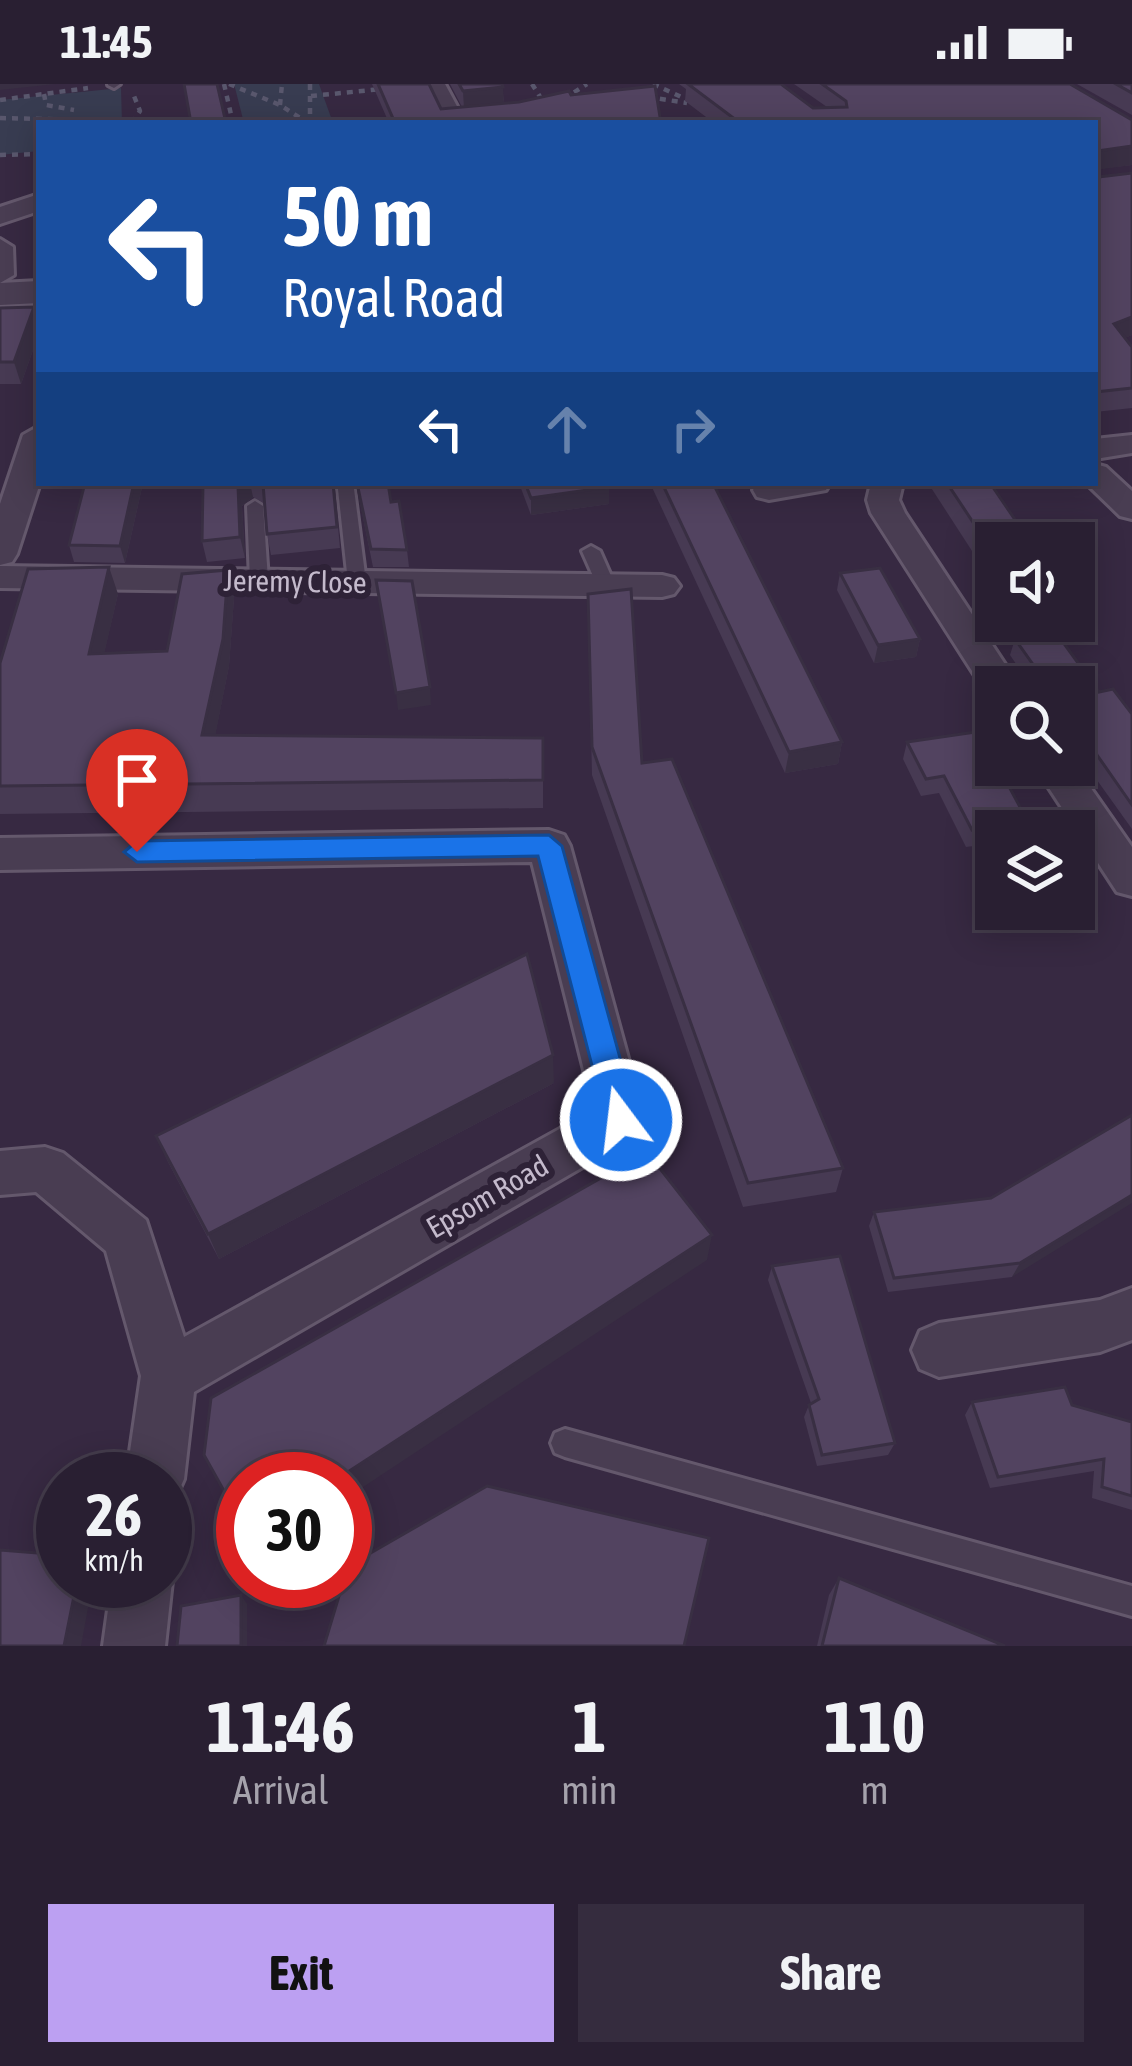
<!DOCTYPE html>
<html lang="en">
<head>
<meta charset="utf-8">
<style>
	body { margin:0; font-family:"Asap Condensed",sans-serif; background:#352c3e; color:#f1f3f6; height:100vh; display:flex; flex-direction:column; font-size:45px; white-space:nowrap }
	* { box-sizing:border-box; margin:0 }
	p { font-size:39px; color:#a5a2ac }
	.icon { flex:none; width:66px; height:66px; fill:none; stroke:currentColor; stroke-width:2; stroke-linecap:round; stroke-linejoin:round }
	.map { position:relative; height:1562px; overflow:hidden }
	.side { display:flex; flex-direction:column; background:#291f32; flex:1 }
	.side>* { flex:none }
	.hud { position:absolute; left:36px; top:36px; width:1062px; height:366px; border-radius:0px; box-shadow:0 6px 30px #0003,0 0 0 3px #453d4d; background:#1a4fa0; color:#fff; overflow:hidden }
	.controls { position:absolute; left:975px; top:438px; display:grid; gap:24px }
	.controls a { display:grid; place-items:center; width:120px; height:120px; border-radius:0px; background:#291f32; box-shadow:0 6px 30px #0003,0 0 0 3px #453d4d; font-size:60px }
	.speed { position:absolute; left:36px; top:1368px; display:flex; gap:24px; font-size:60px; font-weight:700; text-align:center }
	.speed>* { display:grid; place-content:center; width:156px; height:156px; border-radius:50%; background:#291f32; box-shadow:0 6px 30px #0003,0 0 0 3px #453d4d; line-height:1 }
	.speed small { font-size:30px; font-weight:400 }
	.speed .limit { border:18px solid #d22; background:#fff; color:#111 }
	.pin { position:absolute; display:grid; place-items:center; width:102px; height:102px; color:#fff; margin:-123px -51px; border-radius:50% 50% 50% 0; rotate:-45deg; box-shadow:0 0 12px #0007 }
	.pin .icon { rotate:45deg }
	.me { position:absolute; width:132px; margin:-66px; rotate:345deg; stroke-linejoin:round; filter:drop-shadow(0 0 9px #0008) }
	.turn { display:flex; align-items:center; gap:42px; height:252px; padding:0 48px; font-size:54px }
	.turn .icon { width:156px; height:156px; stroke-width:2.5 }
	.turn b { display:block; font-size:84px; line-height:102px }
	.lanes { display:flex; align-items:center; height:114px; padding:0 48px; background:#0003; justify-content:center; gap:60px; direction:ltr }
	.lanes .off { opacity:.35 }
	.eta { display:flex; justify-content:space-evenly; align-items:center; height:204px; text-align:center }
	.eta b { font-size:72px; font-weight:700; line-height:84px }
	.action { display:flex; gap:24px; margin-top:auto; padding:24px 48px }
	.action a { flex:1; height:138px; border-radius:0px; background:#bca0f2; color:#111; font-size:48px; font-weight:700; line-height:138px; text-align:center }
	.action a+a { background:#352c3e; color:#f1f3f6 }
	.status { display:flex; justify-content:space-between; align-items:center; height:84px; padding:0 60px; background:#291f32; direction:ltr }
	.status svg { height:33px; fill:currentColor }
	.map>svg:first-child { display:block }
</style>
</head>
<body>
<div class="status"><b>11:45</b><svg viewBox="0 0 49 12"><path d="M0 12V9h3v3zM5 12V6h3v6zM10 12V3h3v9zM15 12V0h3v12zM26 1h20v11H26zM47 4h2v5h-2z"/></svg></div>
<div class="map">
<svg width="1132" height="1562" viewBox="0 0 1132 1562">
	<rect width="100%" height="100%" fill="#372942"/>
	<g fill="#383c51">
		<polygon points="234,0 319,0 333,39 244,39"/>
		<polygon points="121,4 122,39 39,39 39,67 0,71 0,16"/>
	</g>
	<g fill="none" stroke-linecap="round" stroke-linejoin="round">
		<defs>
			<g id="service">
				<polygon points="120,0 114,4 108,1 108,0"/>
				<polygon points="346,400 354,405 366,498 357,504 348,498 338,405"/>
				<polygon points="255,417 263,422 268,496 259,502 250,496 247,422"/>
				<polygon points="591,462 600,467 615,501 612,505 600,505 597,501 582,467"/>
				<polygon points="565,1345 1132,1502 1132,1532 565,1373 555,1369 551,1359 555,1349"/>
			</g>
			<g id="minor">
				<polygon points="423,0 445,0 466,39 442,39"/>
				<polygon points="39,110 39,127 0,140 0,123"/>
				<polygon points="0,155 13,163 14,191 0,199"/>
				<polygon points="39,342 40,399 17,470 12,478 0,481 0,420 23,351"/>
				<polygon points="1132,351 1132,369 1095,375 1095,355"/>
				<polygon points="1095,380 1106,383 1132,407 1132,435 1120,432 1086,399 1095,399"/>
				<polygon points="757,399 830,399 826,406 769,416 757,413 753,406"/>
				<polygon points="871,399 903,399 899,416 905,429 1020,603 996,603 996,614 988,612 871,429 867,416"/>
				<polygon points="0,482 662,491 674,494 680,502 674,510 662,513 0,504"/>
				<polygon points="1074,680 1132,763 1132,812 1117,808 1034,681"/>
				<polygon points="549,746 564,751 570,762 645,1036 638,1051 194,1308 184,1395 175,1415 165,1419 165,1395 126,1395 141,1292 106,1167 36,1108 0,1111 0,1067 45,1063 63,1069 146,1136 184,1253 594,1026 532,778 0,786 0,754"/>
				<polygon points="1132,1204 1132,1256 1100,1268 939,1293 920,1285 912,1266 920,1247 939,1239 1100,1216"/>
				<polygon points="165,1480 172,1497 165,1562 103,1562 112,1497 165,1497"/>
			</g>
			<polygon id="tertiary" points="39,197 39,219 0,221 0,199"/>
		</defs>
		<use href="#service" stroke="#64586c" stroke-width="6"/>
		<use href="#minor" stroke="#64586c" stroke-width="6"/>
		<use href="#tertiary" stroke="#64586c" stroke-width="6"/>
		<g stroke="#59576d" stroke-width="4.5" stroke-dasharray="6 6" stroke-linecap="butt">
			<polyline points="224,0 233,39"/>
			<polyline points="229,0 280,21 308,39"/>
			<polyline points="310,0 310,39"/>
			<polyline points="532,0 544,19"/>
			<polyline points="653,0 690,17"/>
			<polyline points="44,10 46,21 74,26"/>
			<polyline points="311,12 382,5"/>
			<polyline points="648,13 687,19"/>
			<polyline points="564,15 587,0"/>
			<polyline points="0,16 88,4"/>
			<polyline points="280,21 282,0"/>
			<polyline points="701,22 707,39"/>
			<polyline points="0,34 132,37"/>
			<polyline points="132,39 140,27 134,12"/>
			<polyline points="0,71 39,70"/>
		</g>
		<use href="#service" fill="#493d52" fill-rule="evenodd"/>
		<use href="#minor" fill="#493d52" fill-rule="evenodd"/>
		<use href="#tertiary" fill="#493d52" fill-rule="evenodd"/>
	</g>
	<g fill="#473a53">
		<polygon points="372,0 429,0 441,25 462,23 450,0 502,0 504,19 571,11 661,39 389,39"/>
		<polygon points="679,0 781,0 813,24 827,23 794,0 1070,0 1132,81 1097,85 1098,93 1132,89 1132,251 1124,254 1132,263 1132,324 1095,328 1095,39 714,39 685,17 686,5"/>
		<polygon points="1077,0 1132,0 1132,31"/>
		<polygon points="34,223 39,240 39,249 21,300 0,300 0,224"/>
		<polygon points="85,399 143,399 125,479 74,478 69,461"/>
		<polygon points="202,399 334,399 340,464 271,471 267,450 265,420 253,413 242,422 245,474 207,478 202,457"/>
		<polygon points="356,399 388,399 391,418 407,466 409,483 373,483"/>
		<polygon points="519,399 608,399 609,420 531,431"/>
		<polygon points="650,399 713,399 842,658 838,680 785,689"/>
		<polygon points="928,399 990,399 996,459 996,504"/>
		<polygon points="228,486 234,514 229,582 215,651 543,654 543,724 0,730 0,579 118,510 104,569 167,567"/>
		<polygon points="840,489 920,555 916,573 874,579 837,506"/>
		<polygon points="588,510 642,679 843,1084 836,1108 743,1123 592,691"/>
		<polygon points="1015,555 1132,630 1132,745 1074,664 1074,603 1032,603 1010,571"/>
		<polygon points="907,658 1018,681 1012,699 1007,699 1028,738 1024,747 996,747 996,759 966,763 939,709 921,712 903,675"/>
		<polygon points="554,999 219,1175 168,1078 156,1052"/>
		<polygon points="1132,1031 1012,1193 888,1208 869,1142 874,1128 991,1114"/>
		<polygon points="772,1182 895,1359 888,1371 817,1382 804,1333 809,1321 811,1319 768,1196"/>
		<polygon points="972,1318 1072,1321 1132,1338 1132,1426 1092,1414 1094,1387 990,1404 965,1331"/>
		<polygon points="839,1494 1005,1562 817,1562 829,1511"/>
	</g>
	<g fill="#392f43">
		<polygon points="0,0 56,0 0,6"/>
		<polygon points="503,3 504,22 464,25 463,7"/>
		<polygon points="1132,62 1132,81 1095,86 1097,67"/>
		<polygon points="34,223 39,240 39,249 21,300 14,278"/>
		<polygon points="1132,233 1132,251 1108,261 1114,240"/>
		<polygon points="134,399 143,399 125,479 120,462"/>
		<polygon points="240,399 250,399 253,413 242,422 245,474 240,453 238,401"/>
		<polygon points="609,403 609,420 531,431 531,414"/>
		<polygon points="109,483 118,510 98,597 89,570"/>
		<polygon points="228,486 234,514 229,582 210,678 202,651"/>
		<polygon points="920,555 916,573 874,579 878,561"/>
		<polygon points="430,603 431,621 398,626 396,609"/>
		<polygon points="842,658 838,680 785,689 789,668"/>
		<polygon points="553,971 554,999 219,1175 208,1150"/>
		<polygon points="1132,1111 1132,1119 1012,1193 1020,1179"/>
		<polygon points="712,1151 707,1176 345,1415 345,1395 337,1395"/>
		<polygon points="77,1497 93,1497 81,1562 64,1562"/>
		<polygon points="241,1511 247,1520 247,1562 241,1562"/>
	</g>
	<g fill="#524360" stroke="#392f43" stroke-width="3">
		<polygon points="184,0 217,0 226,39 191,39"/>
		<polygon points="378,0 429,0 441,25 519,18 569,7 571,11 655,2 661,39 395,39"/>
		<polygon points="459,0 502,0 503,3 463,7"/>
		<polygon points="688,0 781,0 813,24 847,23 846,17 822,0 1070,0 1132,36 1132,62 1097,67 1098,93 1132,89 1132,233 1114,240 1132,263 1132,304 1095,308 1095,39 740,39"/>
		<polygon points="1116,0 1132,0 1132,9"/>
		<polygon points="34,223 14,278 0,278 0,224"/>
		<polygon points="85,399 134,399 120,462 69,461"/>
		<polygon points="203,399 240,399 238,401 240,453 202,457"/>
		<polygon points="261,399 333,399 337,443 267,450 263,400"/>
		<polygon points="357,399 388,399 391,418 399,417 407,466 371,465"/>
		<polygon points="525,399 608,399 609,403 531,414"/>
		<polygon points="662,399 713,399 842,658 789,668"/>
		<polygon points="947,399 990,399 1031,459 996,459 996,473"/>
		<polygon points="109,483 89,570 167,567 182,490 228,486 223,555 202,651 543,654 543,696 0,702 0,579 28,485"/>
		<polygon points="880,484 920,555 878,561 840,489"/>
		<polygon points="376,496 412,497 430,603 396,609"/>
		<polygon points="631,505 642,679 672,675 843,1084 748,1099 592,663 588,510"/>
		<polygon points="1055,547 1099,608 1113,605 1132,630 1132,721 1074,638 1074,603 1049,603 1015,555"/>
		<polygon points="996,645 996,681 1017,681 999,684 1028,738 972,746 944,692 926,695 907,658"/>
		<polygon points="527,870 553,971 208,1150 156,1052"/>
		<polygon points="1132,1031 1132,1111 1020,1179 894,1194 874,1128 991,1114"/>
		<polygon points="647,1068 712,1151 337,1395 243,1395 243,1441 204,1371 211,1314"/>
		<polygon points="840,1172 895,1359 822,1371 809,1321 819,1315 772,1182"/>
		<polygon points="1065,1303 1072,1321 1132,1338 1132,1412 1102,1403 1104,1375 998,1393 972,1318"/>
		<polygon points="487,1402 709,1454 684,1562 324,1562 348,1482"/>
		<polygon points="0,1466 63,1471 63,1497 77,1497 64,1562 0,1562"/>
		<polygon points="839,1494 1005,1562 822,1562"/>
		<polygon points="241,1511 241,1562 177,1562 181,1522"/>
	</g>
	<polygon fill="#1a73e8" stroke="#114b97" stroke-width="3" points="549,751 562,762 637,1036 632,1045 621,1049 610,1045 606,1036 538,772 137,778 124,768 137,757"/>
	<g text-anchor="middle" dominant-baseline="central" stroke-width="12" stroke-linejoin="round" paint-order="stroke">
		<g font-size="30" fill="#c4bacc" stroke="#2e2237">
			<text transform="translate(295 497) rotate(1)">Jeremy Close</text>
			<text transform="translate(487 1112) rotate(-30)">Epsom Road</text>
		</g>
	</g>
</svg>
<div class="controls">
<a><svg class="icon" aria-label="sound" viewBox="0 0 24 24"><path d="M4 9h4l5-4v14l-5-4H4zM17 9q2 3 0 6"/></svg></a>
<a><svg class="icon" aria-label="search" viewBox="0 0 24 24"><circle cx="10" cy="10" r="6"/><path d="M15 15l6 6"/></svg></a>
<a><svg class="icon" aria-label="layers" viewBox="0 0 24 24"><path d="M12 4l9 5-9 5-9-5zM3 14l9 5 9-5"/></svg></a>
</div>
<div class="speed"><div>26<small>km/h</small></div><div class="limit">30</div></div>
<div class="pin" style="left:137px;top:768px;background:#d93025"><svg class="icon" aria-label="arrive" viewBox="0 0 24 24"><path d="M6 21V4h12l-3 4 3 4H6"/></svg></div>
<svg class="me" style="left:621px;top:1036px" viewBox="-20 -20 40 40"><circle r="17" fill="#1a73e8" stroke="#fff" stroke-width="3"/><path d="M0-11L8 9 0 5-8 9z" fill="#fff"/></svg>
<div class="hud">
<div class="turn"><svg class="icon" aria-label="left" viewBox="0 0 24 24"><path d="M17 20v-9H6M10 6l-5 5 5 5"/></svg><div><b>50 m</b>Royal Road</div></div>
<div class="lanes"><svg class="icon" aria-label="left" viewBox="0 0 24 24"><path d="M17 20v-9H6M10 6l-5 5 5 5"/></svg><svg class="icon off" aria-label="ahead" viewBox="0 0 24 24"><path d="M12 20V5M6 11l6-6 6 6"/></svg><svg class="icon off" aria-label="right" viewBox="0 0 24 24"><path d="M7 20v-9h11M14 6l5 5-5 5"/></svg></div>
</div>
</div>
<section class="side">
<div class="eta">
<div><b>11:46</b><p>Arrival</p></div>
<div><b>1</b><p>min</p></div>
<div><b>110</b><p>m</p></div>
</div>
<div class="action"><a>Exit</a><a>Share</a></div>
</section>
</body>
</html>
